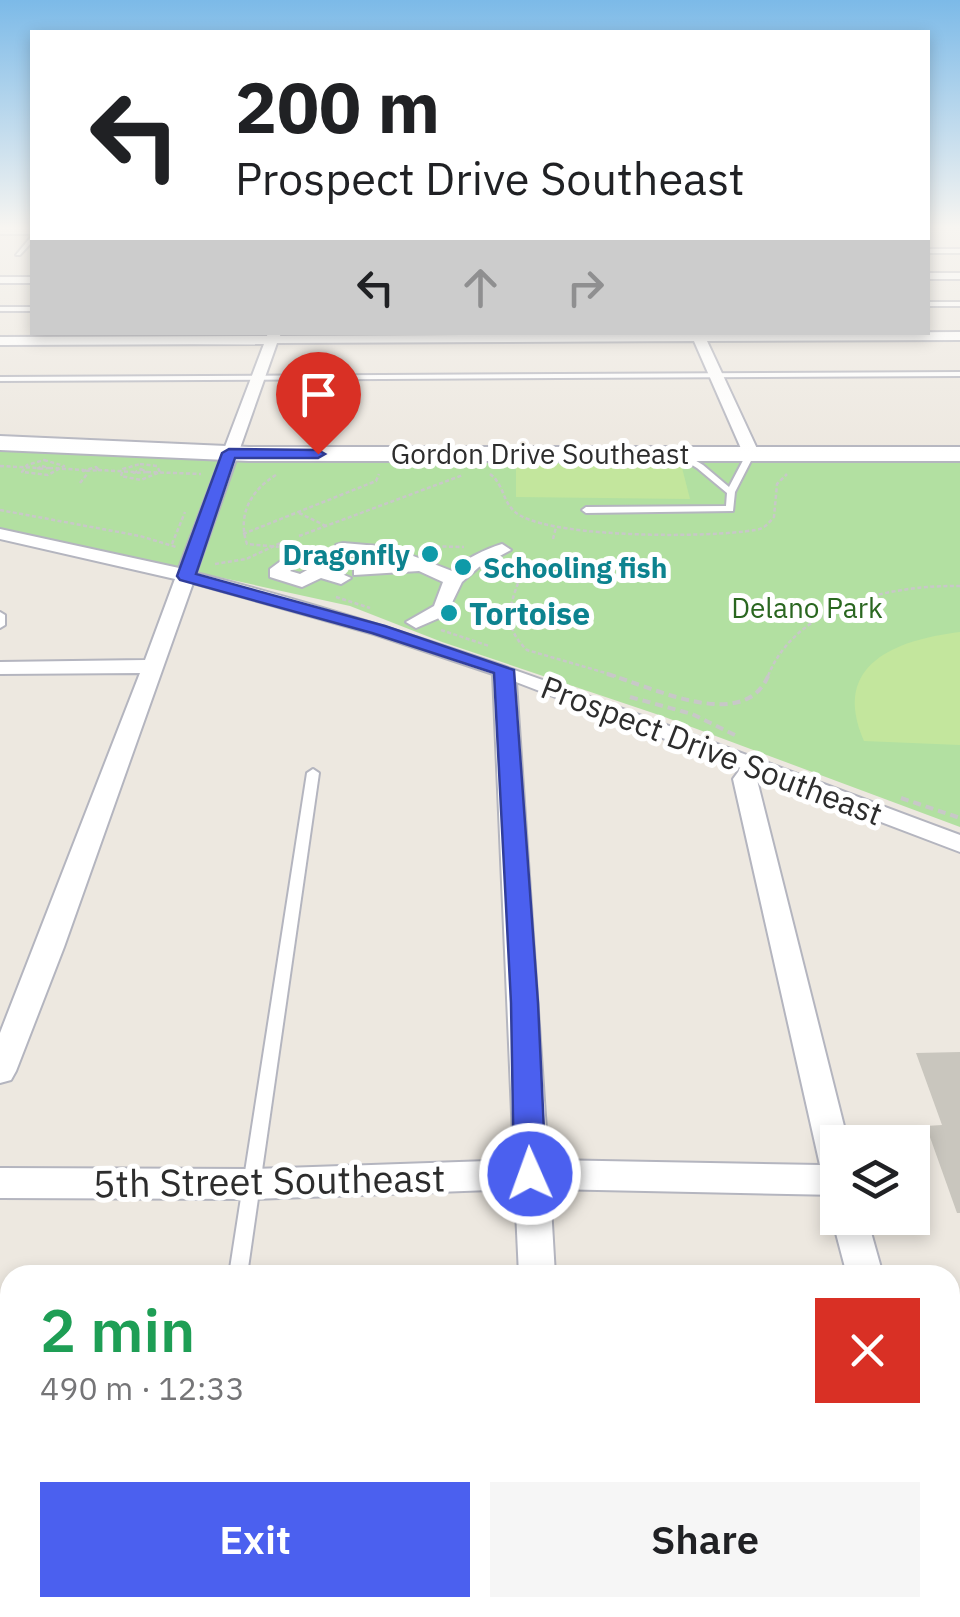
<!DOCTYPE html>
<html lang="en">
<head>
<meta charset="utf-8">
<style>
	body { margin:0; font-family:"IBM Plex Sans",sans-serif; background:#f6f6f6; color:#202124; height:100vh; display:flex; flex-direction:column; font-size:38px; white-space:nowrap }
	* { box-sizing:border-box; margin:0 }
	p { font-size:32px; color:#757577 }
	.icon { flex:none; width:55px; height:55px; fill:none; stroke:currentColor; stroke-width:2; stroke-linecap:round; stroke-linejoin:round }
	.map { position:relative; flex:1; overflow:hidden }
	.drawer { position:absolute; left:0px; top:1265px; width:960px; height:352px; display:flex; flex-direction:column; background:#fff; border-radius:30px 30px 0 0; box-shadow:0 5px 15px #0003 }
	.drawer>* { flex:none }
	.guide { position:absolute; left:30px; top:30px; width:900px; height:305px; border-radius:0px; box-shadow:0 5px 15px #0003; background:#fff; color:#202124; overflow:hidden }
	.fabs { position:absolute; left:820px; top:1125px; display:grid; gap:20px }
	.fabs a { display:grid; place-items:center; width:110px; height:110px; border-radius:0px; background:#fff; box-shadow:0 5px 15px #0003; font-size:50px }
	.pin { position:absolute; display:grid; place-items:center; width:85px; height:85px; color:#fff; margin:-102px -42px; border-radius:50% 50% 50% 0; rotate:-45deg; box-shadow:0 0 10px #0007 }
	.pin .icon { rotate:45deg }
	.me { position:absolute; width:110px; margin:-55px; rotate:358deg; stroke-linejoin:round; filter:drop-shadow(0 0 8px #0008) }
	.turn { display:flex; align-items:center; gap:35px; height:210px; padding:0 40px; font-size:45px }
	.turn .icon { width:130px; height:130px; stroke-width:2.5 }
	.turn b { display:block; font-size:70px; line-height:85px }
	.lanes { display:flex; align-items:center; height:95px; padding:0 40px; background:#0003; justify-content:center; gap:50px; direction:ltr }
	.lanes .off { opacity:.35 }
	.round { display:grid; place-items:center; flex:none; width:105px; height:105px; border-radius:0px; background:#f6f6f6 }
	.head { display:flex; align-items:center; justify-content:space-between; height:170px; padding:0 40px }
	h1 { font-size:60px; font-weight:600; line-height:75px; color:#1e9e55 }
	.button { display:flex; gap:20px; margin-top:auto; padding:20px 40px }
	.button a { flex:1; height:115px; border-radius:0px; background:#4b60ef; color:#fff; font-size:40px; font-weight:600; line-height:115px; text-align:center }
	.button a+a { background:#f6f6f6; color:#202124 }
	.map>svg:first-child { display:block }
</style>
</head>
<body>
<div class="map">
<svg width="960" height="1617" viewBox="0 0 960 1617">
	<rect width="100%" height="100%" fill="#ede8e0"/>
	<polygon fill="#b2e0a1" points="0,449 960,457 960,827 662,716 442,642 350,606 0,529"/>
	<g fill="#c3e69d">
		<polygon points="516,463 681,464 690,499 516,497"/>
		<path d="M960 632V745L864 741C830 664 896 640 960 632Z"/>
	</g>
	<polygon fill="#c9c6be" points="960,1052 960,1213 957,1213 926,1126 942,1125 916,1053"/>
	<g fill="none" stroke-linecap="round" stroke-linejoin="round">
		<defs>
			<g id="lane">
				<polygon points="30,238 32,238 32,242 20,255 16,255"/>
				<rect x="928" y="249" width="32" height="4"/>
				<rect x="928" y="302" width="32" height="4"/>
				<rect x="0" y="307" width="32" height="4"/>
				<polygon points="960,372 960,376 0,381 0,377"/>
				<polygon points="748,451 755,453 735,492 733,511 586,513 582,510 586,507 726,506 727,493 697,468 676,455 683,453 703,465 729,487"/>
				<polygon points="0,612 5,615 5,625 0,628"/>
				<polygon points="313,769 319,773 247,1275 229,1275 307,773"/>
				<polygon points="177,1608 199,1608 197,1617 175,1617"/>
			</g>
			<g id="street">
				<rect x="0" y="228" width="32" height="6"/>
				<rect x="928" y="273" width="32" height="6"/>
				<rect x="0" y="277" width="32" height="6"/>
				<path d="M268 332H281L280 336 960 332V340L707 341 759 453 751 458 743 453 694 341 277 343 196 573C461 640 705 741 960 835V852L760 776 757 780 848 1142H838V1195L550 1189 555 1275H519L515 1189 251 1199 0 1198V1168L251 1169 514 1160 493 674 374 634 193 583 64 947 16 1071 11 1080 0 1083V1033L140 673 0 674V662L145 660 175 579 0 539V529L179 568 264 344 0 345V337L267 336ZM516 682 741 768 733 779 820 1165 548 1160Z"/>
				<path d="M343 543 390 547 452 571C467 558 483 550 502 544L511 550 479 567 462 582 446 615 416 628 406 622 434 606 443 582 419 571 354 575V567L396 562 336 553V545Z"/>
				<path d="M297 549 337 559 339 563 333 570 351 578 341 584 321 578 302 587 270 577V569ZM301 561 316 565 300 574 290 571Z"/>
				<polygon points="838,1207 838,1218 867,1218 883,1275 847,1275 832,1218"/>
				<polygon points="950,1558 960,1562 960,1617 938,1617 935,1608 950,1608"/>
				<polygon points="537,1608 582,1608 583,1617 537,1617"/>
			</g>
			<polygon id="secondary" points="0,436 249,447 960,447 960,461 249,461 0,450"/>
		</defs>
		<use href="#lane" stroke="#b4b5bf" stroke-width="4"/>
		<use href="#street" stroke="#b4b5bf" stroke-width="4"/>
		<use href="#secondary" stroke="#b4b5bf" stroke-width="4"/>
		<g stroke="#c8c8c8" stroke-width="2.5" stroke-dasharray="4 2.5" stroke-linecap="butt">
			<polygon points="44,460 64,466 48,475 22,472 27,465"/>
			<polygon points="140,464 157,466 160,472 141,480 121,476 123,469"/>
			<polyline points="0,466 38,468"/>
			<polygon points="42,466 49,468 37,469"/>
			<polygon points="96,467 99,470 83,471"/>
			<polyline points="49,468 84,470"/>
			<polygon points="141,469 147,472 134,473"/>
			<polyline points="98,470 134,472"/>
			<polyline points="147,472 201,474"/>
			<path d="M490 474C506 486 501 505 521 516 562 538 708 538 755 530 764 529 768 524 774 517L777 484 787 474"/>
			<path d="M276 475C251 490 237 515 247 544L279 547"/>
			<polyline points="80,483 88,473"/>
			<polyline points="0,510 140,536 176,547"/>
			<polyline points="299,513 326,526"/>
			<polyline points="243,534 376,481 379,474"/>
			<polyline points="299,536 463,475"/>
			<polyline points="553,539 556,527"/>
			<polyline points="172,544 185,512"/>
			<polyline points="423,546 464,547"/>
			<path d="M520 559 524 568C512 599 499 624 527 650L616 676"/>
			<polyline points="215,564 246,559 285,541"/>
			<polyline points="336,597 370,608"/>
			<polyline points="441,630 489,646"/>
			<path d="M768 676C796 605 890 585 960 586"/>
		</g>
		<g stroke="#c8c8c8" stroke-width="4" stroke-dasharray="8 5" stroke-linecap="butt">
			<path d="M607 674C653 687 745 735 769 674"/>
			<polyline points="630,697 692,714 737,736"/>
			<polyline points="901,798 960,818"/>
		</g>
		<use href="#lane" fill="#fff" fill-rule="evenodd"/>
		<use href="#street" fill="#fff" fill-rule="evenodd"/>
		<use href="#secondary" fill="#fff" fill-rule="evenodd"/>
	</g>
	<linearGradient id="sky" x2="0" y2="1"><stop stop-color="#7cbae8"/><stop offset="0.5" stop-color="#f7f5f1"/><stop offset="1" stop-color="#f7f5f1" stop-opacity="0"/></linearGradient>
	<rect width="960" height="454" fill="url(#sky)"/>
	<polygon fill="#4b60ef" stroke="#313e9b" stroke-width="2.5" points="229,449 318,450 325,454 318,458 235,458 196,574 385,626 514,670 538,1003 546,1174 541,1184 530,1187 519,1184 514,1174 511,1003 494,673 372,633 180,580 177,576 222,453"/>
	<g fill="#0f9aa8" stroke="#fff" stroke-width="4">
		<circle cx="430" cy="554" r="10"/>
		<circle cx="463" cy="567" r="10"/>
		<circle cx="449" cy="613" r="10"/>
	</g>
	<g text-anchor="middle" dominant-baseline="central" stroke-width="10" stroke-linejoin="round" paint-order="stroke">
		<g font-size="28" fill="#2d2d2d" stroke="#fff">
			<text x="540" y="453">Gordon Drive Southeast</text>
		</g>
		<g font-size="28" font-weight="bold" fill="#0d838f" stroke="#fff" text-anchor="end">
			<text x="410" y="554">Dragonfly</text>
			<text x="483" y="567" text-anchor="start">Schooling fish</text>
		</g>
		<g font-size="28" fill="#2a6720" stroke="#fff">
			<text x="807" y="607">Delano Park</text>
		</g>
		<g font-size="32" font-weight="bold" fill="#0d838f" stroke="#fff" text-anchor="start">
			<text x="469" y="613">Tortoise</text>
		</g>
		<g font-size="32" fill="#2d2d2d" stroke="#fff">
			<text transform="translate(712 750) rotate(21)">Prospect Drive Southeast</text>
		</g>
		<g font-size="38" fill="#2d2d2d" stroke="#fff">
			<text transform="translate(269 1180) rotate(-1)">5th Street Southeast</text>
		</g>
	</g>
</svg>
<div class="fabs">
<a><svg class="icon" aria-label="layers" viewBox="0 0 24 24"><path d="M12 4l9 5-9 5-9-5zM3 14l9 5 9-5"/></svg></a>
</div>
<div class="pin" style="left:318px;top:454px;background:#d93025"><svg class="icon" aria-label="arrive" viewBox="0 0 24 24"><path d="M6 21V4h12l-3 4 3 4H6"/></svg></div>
<svg class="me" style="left:530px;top:1174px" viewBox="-20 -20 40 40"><circle r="17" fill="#4b60ef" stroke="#fff" stroke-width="3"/><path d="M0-11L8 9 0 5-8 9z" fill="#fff"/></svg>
<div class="guide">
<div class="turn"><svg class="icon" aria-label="left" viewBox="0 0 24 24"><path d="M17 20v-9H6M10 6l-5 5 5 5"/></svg><div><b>200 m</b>Prospect Drive Southeast</div></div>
<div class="lanes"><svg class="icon" aria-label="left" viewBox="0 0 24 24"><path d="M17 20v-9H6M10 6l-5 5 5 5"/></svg><svg class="icon off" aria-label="ahead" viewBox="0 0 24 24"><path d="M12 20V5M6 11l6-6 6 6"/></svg><svg class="icon off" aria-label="right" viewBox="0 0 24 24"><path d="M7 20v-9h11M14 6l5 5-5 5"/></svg></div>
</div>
<section class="drawer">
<div class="head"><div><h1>2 min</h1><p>490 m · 12:33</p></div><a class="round" style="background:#d93025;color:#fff"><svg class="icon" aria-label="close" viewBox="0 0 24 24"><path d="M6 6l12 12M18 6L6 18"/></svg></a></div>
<div class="button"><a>Exit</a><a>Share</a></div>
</section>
</div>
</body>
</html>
